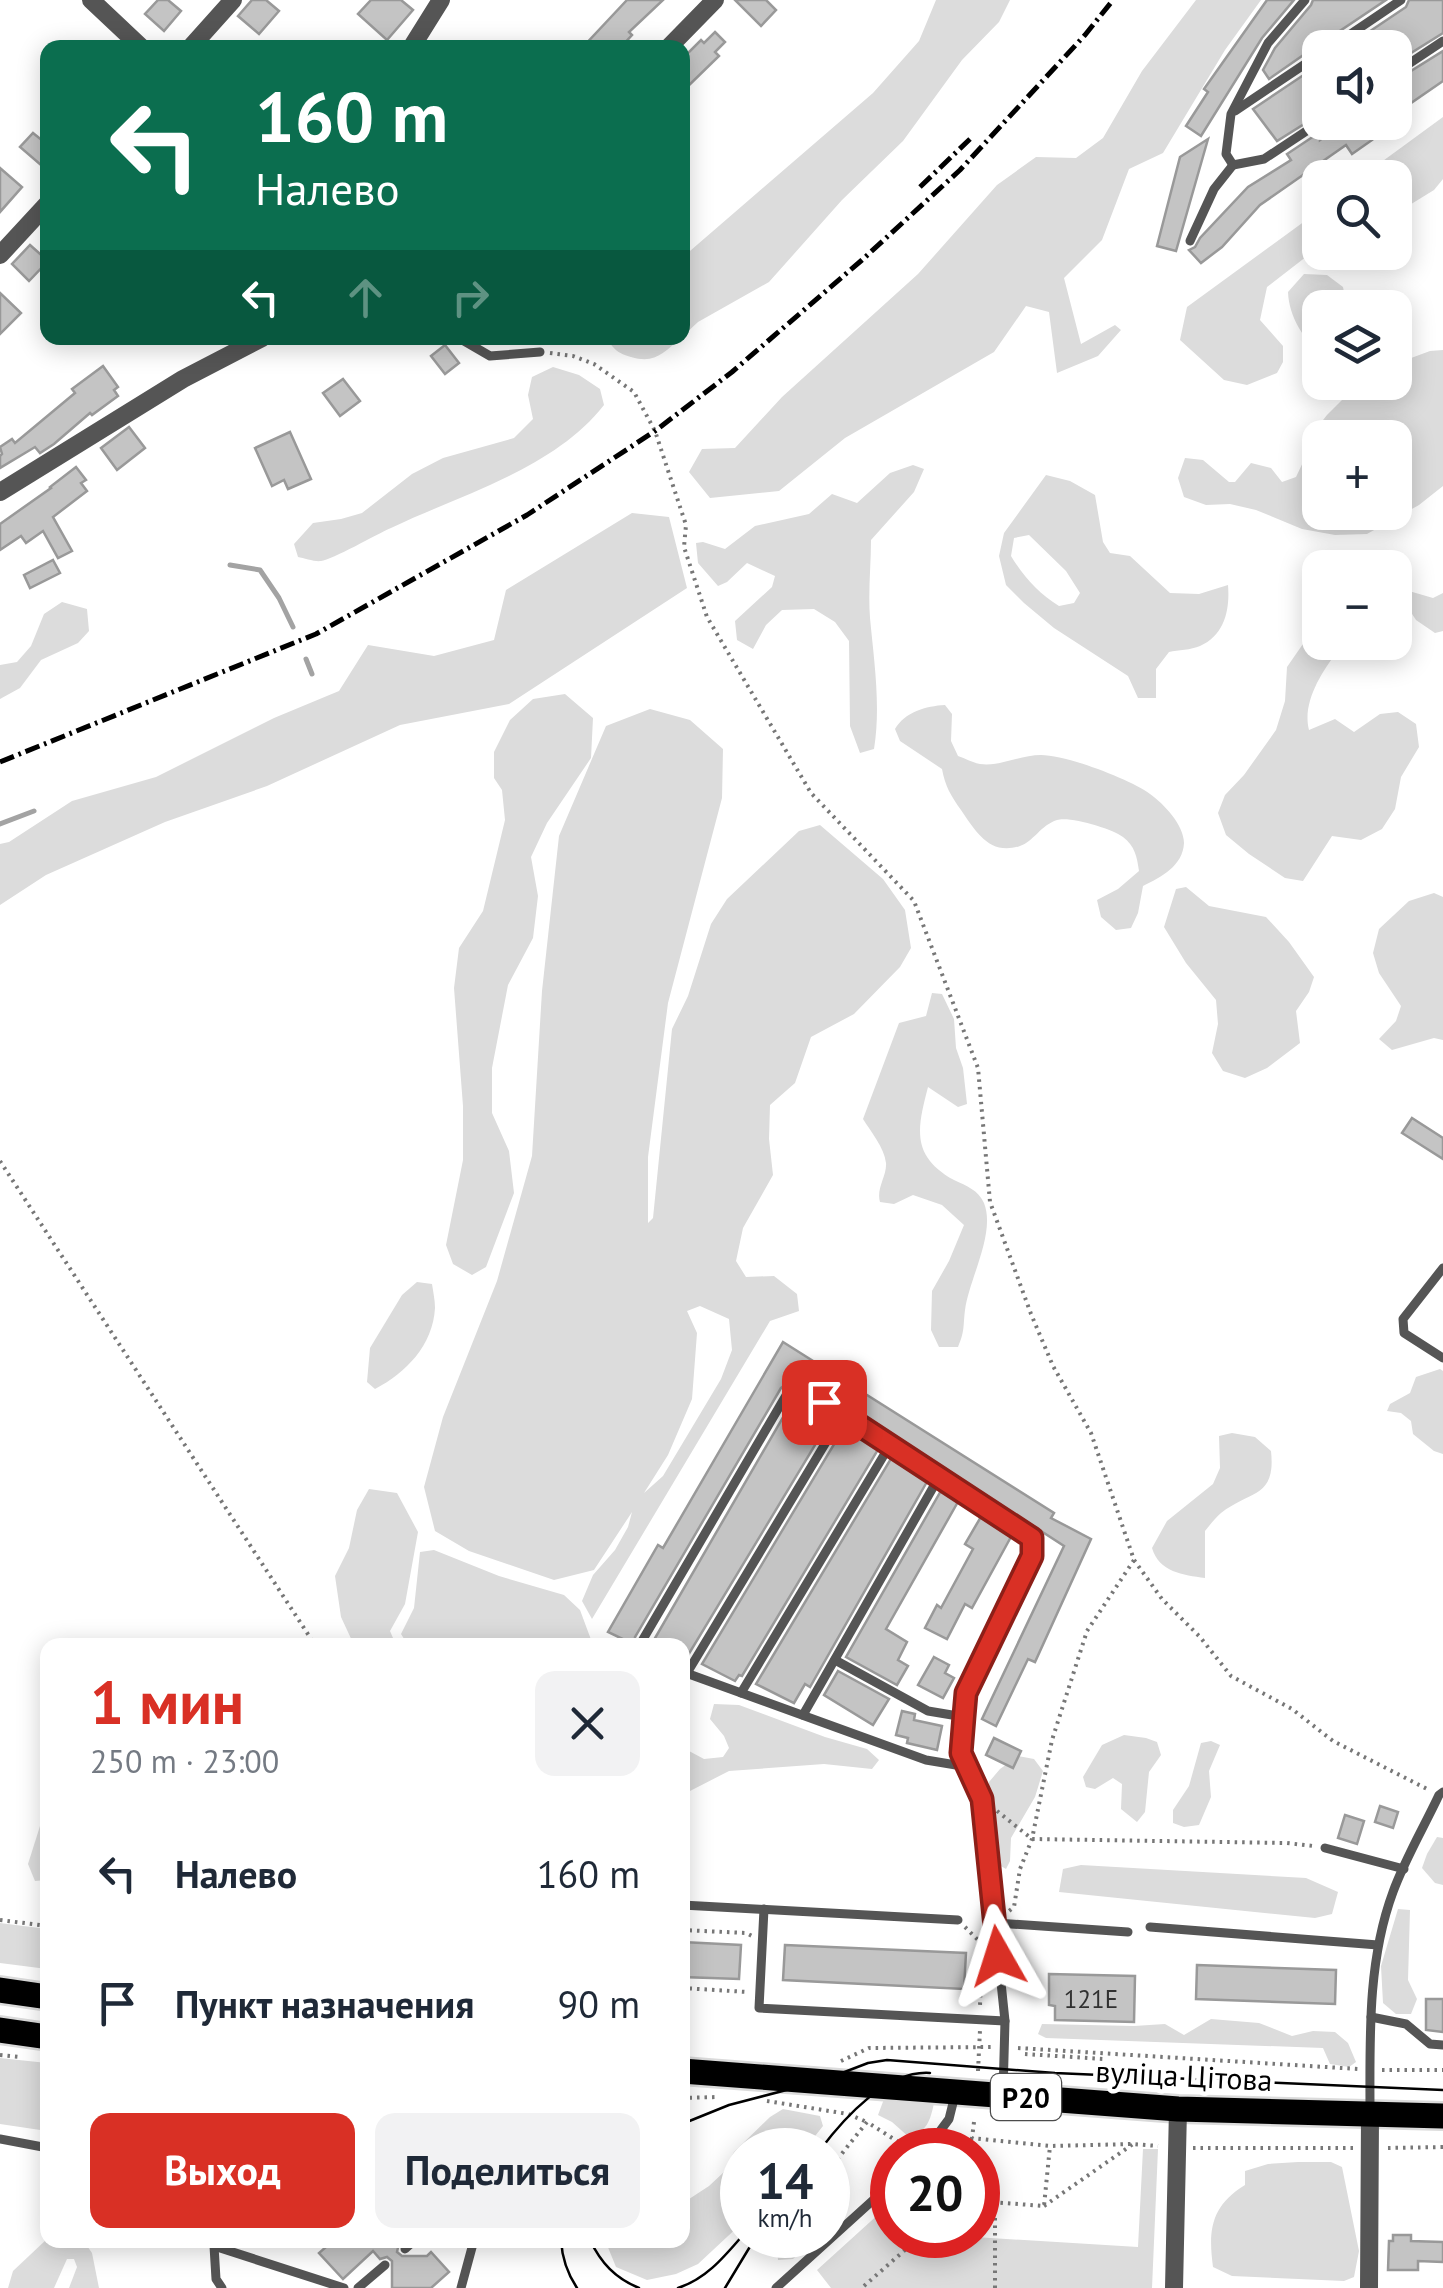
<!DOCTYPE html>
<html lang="ru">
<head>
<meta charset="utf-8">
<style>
	body { margin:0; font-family:"PT Sans",sans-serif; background:#f2f2f3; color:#1f2937; height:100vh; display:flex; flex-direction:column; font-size:38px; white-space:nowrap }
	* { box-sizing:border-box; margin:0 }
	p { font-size:32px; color:#747a83 }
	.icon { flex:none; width:55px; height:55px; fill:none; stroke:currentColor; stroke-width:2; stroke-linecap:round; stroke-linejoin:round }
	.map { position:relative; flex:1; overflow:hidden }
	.side { position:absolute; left:40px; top:1638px; width:650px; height:610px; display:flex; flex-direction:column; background:#fff; border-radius:20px; box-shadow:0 5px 25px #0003 }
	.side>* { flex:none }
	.top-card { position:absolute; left:40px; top:40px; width:650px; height:305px; border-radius:20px; box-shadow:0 5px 25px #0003; background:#0b6e4f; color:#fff; overflow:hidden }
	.controls { position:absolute; left:1302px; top:30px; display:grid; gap:20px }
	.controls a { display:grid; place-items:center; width:110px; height:110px; border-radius:20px; background:#fff; box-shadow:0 5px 25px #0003; font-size:50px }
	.speed { position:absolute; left:720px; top:2128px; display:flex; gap:20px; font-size:50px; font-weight:700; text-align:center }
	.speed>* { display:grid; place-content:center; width:130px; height:130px; border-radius:50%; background:#fff; box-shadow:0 5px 25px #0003; line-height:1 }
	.speed small { font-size:25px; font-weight:400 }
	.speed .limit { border:15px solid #d22; background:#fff; color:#111 }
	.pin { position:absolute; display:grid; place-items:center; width:85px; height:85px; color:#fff; margin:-42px; border-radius:20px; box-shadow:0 5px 15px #0006 }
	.me { position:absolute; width:110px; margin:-55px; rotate:354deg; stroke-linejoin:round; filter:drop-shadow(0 0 8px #0008) }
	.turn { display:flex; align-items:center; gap:35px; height:210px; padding:0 50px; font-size:45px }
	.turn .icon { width:130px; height:130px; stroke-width:2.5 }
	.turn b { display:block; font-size:70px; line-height:85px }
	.lanes { display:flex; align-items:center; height:95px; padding:0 50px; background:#0003; justify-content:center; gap:50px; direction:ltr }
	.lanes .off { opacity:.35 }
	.round { display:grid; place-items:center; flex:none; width:105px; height:105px; border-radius:20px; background:#f2f2f3 }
	.headline { display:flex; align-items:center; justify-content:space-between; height:170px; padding:0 50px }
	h1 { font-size:60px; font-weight:600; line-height:75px; color:#d93025 }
	.primary-button { display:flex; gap:20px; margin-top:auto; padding:20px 50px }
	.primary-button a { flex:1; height:115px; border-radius:20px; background:#d93025; color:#fff; font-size:40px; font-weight:600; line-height:115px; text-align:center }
	.primary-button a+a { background:#f2f2f3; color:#1f2937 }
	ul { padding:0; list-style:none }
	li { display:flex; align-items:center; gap:30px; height:130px; padding:0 50px }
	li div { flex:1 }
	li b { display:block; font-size:38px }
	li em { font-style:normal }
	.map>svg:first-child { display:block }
</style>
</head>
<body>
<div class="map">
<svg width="1443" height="2288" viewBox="0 0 1443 2288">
	<rect width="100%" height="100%" fill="#fff"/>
	<g fill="#dcdcdc" fill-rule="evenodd">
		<polygon points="936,0 1010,0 999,22 962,60 903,141 842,200 769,282 698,322 683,336 683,257 873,93 919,41"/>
		<polygon points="1196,0 1261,0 1225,50 1163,153 1129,169 1102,240 1064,278 1081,344 1115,325 1121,330 1098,356 1057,373 1049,312 1026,306 994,352 845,438 779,491 710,498 689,472 702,449 735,448 782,397 918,274 997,185 1036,157 1076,158 1103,138 1142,71"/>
		<polygon points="1443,117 1443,179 1434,190 1395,214 1395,178 1361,177"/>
		<polygon points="1320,210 1320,246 1267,287 1260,320 1283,346 1283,362 1277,373 1247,385 1224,380 1180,340 1187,307"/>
		<path d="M1304 274 1327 275 1343 287 1347 307 1320 308V355C1303 337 1289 317 1288 292Z"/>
		<path d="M606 338H681C663 353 655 364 631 357 617 353 614 349 606 338Z"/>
		<path d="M1443 350V486L1419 505 1367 534 1335 535 1302 529 1256 510 1230 504 1206 505 1184 497 1178 478 1185 458 1203 460 1229 482H1235L1251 463 1271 468 1282 482 1296 477 1305 458 1308 439 1327 415 1359 383 1395 382V364L1430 351ZM1320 438H1395V512H1320Z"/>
		<path d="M553 367 579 375 600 389 604 405C554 469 462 494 391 528 377 534 332 560 321 561 315 562 304 558 298 557L294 544 313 523 341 519 362 513 412 474 443 458 514 438 533 419 528 395 532 377Z"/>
		<path d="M913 465 924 469 914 492 871 540C871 565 868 592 870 618 874 661 881 706 874 749L860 753 850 726 849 641 835 622 814 609 782 610 766 625 753 649 737 640 735 621 772 587 775 576 747 563 727 582 718 586 698 563 696 543 703 542 725 549 755 526 809 514 832 494 857 503 890 473Z"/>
		<path d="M1046 475 1070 481 1095 495 1103 542 1110 553 1130 556 1170 593 1199 594 1228 585C1230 609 1225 635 1200 646 1191 650 1178 650 1169 652L1156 669V698H1138L1128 676 1054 628 1024 603 1006 585 999 556 1004 533ZM1029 535 1066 571 1080 593 1074 603 1059 606C1039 594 1023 576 1011 556L1014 538Z"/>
		<polygon points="632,513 669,517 687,588 509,704 400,725 267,786 165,822 46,875 0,905 0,844 9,842 72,801 156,777 274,718 339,691 368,645 434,656 494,640 506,590"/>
		<polygon points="1409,591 1433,598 1443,593 1443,631 1435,633 1416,620 1403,600"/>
		<polygon points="62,602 87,609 89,631 78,643 41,660 20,688 0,699 0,665 17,662 31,646 44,614"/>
		<path d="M1316 635 1320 636V642L1331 643 1337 652C1321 673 1302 703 1309 730L1335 719 1354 732 1380 714 1398 712 1416 724 1419 747 1401 777 1395 809 1382 829 1361 840 1332 836 1303 881 1285 878 1249 854 1226 835 1218 813 1225 795 1244 775 1276 730 1285 701 1287 667 1305 641Z"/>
		<polygon points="565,694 593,718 591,758 547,823 531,857 538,896 533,938 508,985 492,1068 492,1113 509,1151 514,1193 486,1267 472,1275 453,1264 446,1245 463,1160 463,1106 454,988 459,948 483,911 505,820 502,790 494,778 494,752 510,720 533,699"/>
		<path d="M945 705 952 714 951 741 958 756C965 758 973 763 980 764 999 767 1021 755 1041 755 1066 755 1130 779 1150 794 1164 804 1184 825 1184 843 1183 866 1161 877 1143 886L1138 913 1131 928 1116 930 1101 917 1097 900 1118 889 1139 871C1137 857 1135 846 1123 837 1113 829 1070 816 1057 820 1041 825 1033 842 1020 846 990 856 976 832 961 810 951 796 945 786 942 769L900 741 895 729C905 712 926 706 945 705Z"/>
		<path d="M650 709 690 720 723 749 722 798 668 1003 648 1157V1223L653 1218 672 1029 688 996 711 924 727 899 799 831 820 825 883 879 905 910 911 948 900 967 854 1014 811 1037 795 1083 770 1105 769 1139 773 1175 743 1228 736 1261 746 1277 774 1276 797 1294 799 1311 770 1321 592 1619 582 1601 593 1575 615 1550 628 1527 632 1512 594 1570 554 1580 469 1551 435 1531 424 1487 443 1417 497 1281 532 1156 542 991 559 836 606 726ZM700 1306 729 1319 732 1350 721 1379 663 1476 644 1493 668 1455 692 1399 697 1333 687 1311Z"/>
		<polygon points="1186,887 1209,906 1266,917 1289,942 1314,977 1309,992 1296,1011 1300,1043 1267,1068 1245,1078 1223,1071 1212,1053 1218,1024 1216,1000 1186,963 1164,927 1176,889"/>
		<polygon points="1434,893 1443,897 1443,1040 1434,1038 1392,1050 1379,1039 1396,1021 1401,1006 1379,973 1373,953 1379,929 1409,901"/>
		<path d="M932 993 942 994 954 1019 956 1048 963 1068 967 1104 958 1107 928 1087C917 1129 911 1156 954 1180 967 1186 978 1190 984 1203 996 1233 969 1279 965 1310 963 1326 965 1331 958 1347H939L931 1330 932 1291 949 1261 964 1225 942 1205 913 1195 894 1204 880 1202C876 1188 887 1176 886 1163 884 1147 871 1132 863 1119L899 1023 926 1016Z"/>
		<path d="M417 1282 432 1284C433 1291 435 1300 435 1308 433 1345 406 1373 375 1389L367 1382 370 1348 402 1295Z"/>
		<polygon points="1440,1369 1443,1371 1443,1454 1434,1451 1413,1434 1411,1421 1401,1413 1387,1411 1390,1404 1410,1393 1416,1377"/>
		<path d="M1232 1433 1255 1437 1271 1451C1276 1498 1251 1490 1221 1513 1215 1518 1210 1525 1205 1531V1578C1183 1575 1159 1572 1152 1548L1167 1521 1213 1484 1220 1468 1219 1436Z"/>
		<polygon points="369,1489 397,1493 418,1532 405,1604 390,1631 396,1645 354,1645 341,1617 335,1576 349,1548 357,1510"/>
		<polygon points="434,1550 499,1576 564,1595 580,1610 593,1645 408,1645 401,1634 414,1608 420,1552"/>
		<polygon points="714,1704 739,1705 825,1737 867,1749 879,1760 872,1769 824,1764 729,1771 690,1791 683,1804 683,1733 689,1751 704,1759 723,1757 729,1748 724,1736 710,1719"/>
		<polygon points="1124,1735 1146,1738 1157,1742 1161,1755 1149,1772 1145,1812 1137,1822 1121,1809 1122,1784 1113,1778 1095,1789 1086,1787 1083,1777 1102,1745"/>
		<polygon points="1211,1741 1220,1745 1209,1771 1211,1797 1199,1825 1184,1827 1173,1823 1173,1810 1189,1786 1201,1743"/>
		<polygon points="1018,1756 1034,1759 1043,1771 1035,1797 1011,1838 1010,1861 1006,1869 999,1865 997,1839 988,1817 989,1782 1000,1769"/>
		<polygon points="47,1804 47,1880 35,1881 28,1864"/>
		<polygon points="1437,1837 1443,1838 1443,1885 1435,1883 1422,1868 1427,1854"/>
		<polygon points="1081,1865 1306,1878 1338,1892 1332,1914 1315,1918 1059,1892 1063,1869"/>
		<polygon points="1398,1909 1410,1910 1408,1980 1417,1999 1411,2014 1396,2014 1383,2003 1381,1966"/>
		<polygon points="0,1923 47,1929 47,1969 0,1963"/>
		<polygon points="1211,2019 1259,2023 1292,2036 1313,2031 1335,2032 1348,2043 1356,2062 1349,2067 1330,2064 1323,2048 1046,2038 1038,2034 1042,2024 1134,2026 1165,2024 1184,2035"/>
		<polygon points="0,2058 47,2063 47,2131 0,2124"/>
		<path d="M884 2099 934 2103C930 2122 927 2130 910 2138L892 2122 878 2115Z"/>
		<polygon points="783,2109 820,2116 823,2126 804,2150 742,2150 742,2223 698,2264 676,2274 647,2280 616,2267 605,2240 682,2240 683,2203 709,2186 724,2172 734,2152 770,2117"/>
		<polygon points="1143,2149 1158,2149 1152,2288 831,2288 817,2270 892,2202 892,2235 974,2235 975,2237 1138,2247"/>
		<path d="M1298 2162H1331L1342 2167 1359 2251 1354 2277 1344 2281 1232 2276 1213 2267C1208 2230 1211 2206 1245 2185V2171L1268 2164Z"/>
		<polygon points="783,2235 818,2235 793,2259 778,2260 777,2248"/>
		<polygon points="47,2239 83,2240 92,2253 99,2288 69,2288 77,2267 74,2259 67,2259 54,2288 8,2288 13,2271"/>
	</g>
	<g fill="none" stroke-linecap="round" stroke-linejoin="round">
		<g stroke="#a3a3a3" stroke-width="5">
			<polyline points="230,565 260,570 279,598 293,627"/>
			<polyline points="306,659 312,674"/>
			<polyline points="0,824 34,811"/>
		</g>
	</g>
	<g fill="#c4c4c4" stroke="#999" stroke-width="2.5">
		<polygon points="158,0 168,0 181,11 164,31 145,14"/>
		<polygon points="252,0 266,0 279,11 259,34 238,16"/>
		<polygon points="371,0 401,0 413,10 387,40 358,14"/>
		<polygon points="627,0 663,0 629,32 632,35 620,48 582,48"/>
		<polygon points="735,0 766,0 776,10 761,26"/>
		<polygon points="1267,0 1294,0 1262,38 1201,136 1186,126 1208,92 1204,89"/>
		<polygon points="1313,0 1386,0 1325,41 1322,46 1315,47 1269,79 1263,70 1275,48 1311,5"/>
		<polygon points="1409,0 1443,0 1443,33 1395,63 1395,48 1345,48 1406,7"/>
		<polygon points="715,32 725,42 715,52 719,56 682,92 682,59 701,40 704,43"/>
		<polygon points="1443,51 1443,81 1395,114 1395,81"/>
		<polygon points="1320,64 1320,114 1277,141 1253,109"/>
		<polygon points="1345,122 1383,122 1367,133 1372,140 1352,154 1346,145 1260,205 1222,247 1201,263 1189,250 1195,247 1200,238 1248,187 1291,160 1287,154 1320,132 1320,140"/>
		<polygon points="33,133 48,145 48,171 20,147"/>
		<polygon points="1208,139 1176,251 1157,246 1180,157"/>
		<polygon points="0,168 22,187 0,212"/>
		<polygon points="30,245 48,261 29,281 12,264"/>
		<polygon points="0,293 21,313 0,334"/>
		<polygon points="445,345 459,363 445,374 431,356"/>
		<polygon points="103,366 118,387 114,390 118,396 92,415 90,413 54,444 40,453 35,447 0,468 0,456 2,454 0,447 12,439 15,443 75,393 72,389"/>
		<polygon points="343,379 360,401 340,416 323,393"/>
		<polygon points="129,427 145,448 117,470 101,448"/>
		<polygon points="290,432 311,479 288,489 284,480 272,486 255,448"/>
		<polygon points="76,467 86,480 81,483 87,491 53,517 72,551 58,558 43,531 26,543 21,536 0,550 0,524 51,488 50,487"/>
		<polygon points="53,560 60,573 30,588 24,575"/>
		<polygon points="1412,1118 1443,1138 1443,1159 1402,1133"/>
		<polygon points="783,1342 1054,1513 1051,1518 1091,1539 1035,1662 1028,1659 996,1726 982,1719 1064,1546 1021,1518 1020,1520 990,1501 991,1499 968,1484 967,1486 808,1383 787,1384 781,1388 635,1637 635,1645 608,1632 658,1545 663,1548"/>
		<polygon points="803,1398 832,1417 687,1657 682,1655 682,1645 651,1645 793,1400"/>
		<polygon points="845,1426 879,1448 742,1676 739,1675 735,1681 702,1664"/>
		<polygon points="892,1457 928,1480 810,1687 805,1684 794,1703 756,1684"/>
		<polygon points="942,1489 959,1500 886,1629 907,1642 898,1660 908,1666 897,1685 846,1657"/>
		<polygon points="982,1515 1012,1535 972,1608 965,1604 947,1639 925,1628 937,1605 941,1608 973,1549 965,1544"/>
		<polygon points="934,1657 949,1665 945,1673 954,1678 943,1698 918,1685"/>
		<polygon points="838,1671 889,1699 873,1725 824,1695"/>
		<polygon points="902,1711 915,1714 914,1720 942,1726 937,1750 907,1743 908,1738 896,1735"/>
		<polygon points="994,1738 1021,1751 1013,1768 986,1755"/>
		<polygon points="1380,1806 1398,1812 1393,1828 1375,1822"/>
		<polygon points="1345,1815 1364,1821 1357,1844 1338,1838"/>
		<polygon points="682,1942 741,1945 739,1979 682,1977"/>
		<polygon points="785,1945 966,1953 964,1989 783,1980"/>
		<polygon points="1197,1965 1336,1970 1335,2004 1196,1999"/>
		<polygon points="1049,1974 1135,1976 1134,2022 1055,2020 1055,2006 1049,2005"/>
		<polygon points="1426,1999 1443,1999 1443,2032 1426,2030"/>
		<polygon points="1393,2235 1411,2235 1411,2241 1443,2242 1443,2262 1418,2261 1418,2270 1388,2270 1389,2241 1393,2241"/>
		<polygon points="334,2240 396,2240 399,2243 397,2252 402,2256 427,2256 431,2252 449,2272 431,2288 392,2288 392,2261 387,2257 380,2259 373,2251 343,2279 319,2253"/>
	</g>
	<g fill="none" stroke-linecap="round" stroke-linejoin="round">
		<defs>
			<g id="primary">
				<polyline points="0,1990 48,1997"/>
				<polyline points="0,2030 48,2037"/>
				<polyline points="682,2071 1178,2109 1443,2116"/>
			</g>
		</defs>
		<use href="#primary" stroke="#dbdbdb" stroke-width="30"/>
		<g stroke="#777" stroke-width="4" stroke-dasharray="2.5 5" stroke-linecap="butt">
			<polyline points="550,353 573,356 594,364 634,392 655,431 686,525 684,547 707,617 811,793 914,901 978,1068 990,1202 1031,1314 1053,1366 1091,1433 1134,1560 1087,1631 1052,1740 1032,1839 1020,1869 1014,1907 1009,1911"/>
			<polyline points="0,1161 315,1645"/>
			<polyline points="1134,1560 1162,1599 1200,1637 1231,1676 1292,1709 1333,1741 1429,1790"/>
			<polyline points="997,1811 1032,1839 1287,1843 1313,1846"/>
			<polyline points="0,1920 48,1926"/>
			<polyline points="965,1927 982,1944 980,2006"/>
			<polyline points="682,1930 746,1933 752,1936"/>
			<polyline points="682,1988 748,1992"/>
			<polyline points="1018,2048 1358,2069"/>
			<polyline points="1025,2054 1104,2059"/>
			<polyline points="0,2055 20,2057"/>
			<polyline points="841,2061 869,2048 993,2047"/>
			<polyline points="1382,2070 1443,2070"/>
			<polyline points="978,2071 980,2030"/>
			<polyline points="682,2098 718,2097"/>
			<polyline points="767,2101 848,2114 867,2122"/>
			<polyline points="974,2122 972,2138 1050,2146 1133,2144 1158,2146"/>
			<polyline points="944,2148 972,2138"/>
			<polyline points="1193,2148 1353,2148"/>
			<polyline points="1388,2148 1443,2147"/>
			<polyline points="828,2171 867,2122 911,2150"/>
			<polyline points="978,2201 1044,2206 1050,2146"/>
			<polyline points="1044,2206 1133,2144"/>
			<polyline points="864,2286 922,2235"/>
			<polyline points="995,2288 995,2202"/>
		</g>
		<g stroke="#555" stroke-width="9">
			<polyline points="1305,0 1268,43 1231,114 1226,154 1233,165 1264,159 1320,122"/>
			<polyline points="1330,48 1401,0"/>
			<polyline points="1395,73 1443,41"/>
			<polyline points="1235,111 1320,54"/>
			<polyline points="1190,241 1214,189 1233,165"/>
			<polyline points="459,338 490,356 540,352"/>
			<polyline points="1443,1268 1403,1319 1404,1333 1443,1358"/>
			<polyline points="643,1645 642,1641 788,1392 805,1390 1032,1538 1032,1555 966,1693 961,1753 982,1799 1005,2021 1003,2093"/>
			<polyline points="835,1660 928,1711 964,1717"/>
			<polyline points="686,1673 926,1760 968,1767"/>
			<polyline points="687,1673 843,1414"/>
			<polyline points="741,1693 890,1445"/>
			<polyline points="803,1715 939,1477"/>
			<polyline points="1325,1848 1404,1869"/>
			<polyline points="682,1905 958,1920"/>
			<polyline points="764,1909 759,2008 1005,2021"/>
			<polyline points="996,1923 1128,1932"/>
			<polyline points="1150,1927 1378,1945"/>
			<polyline points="1371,2017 1406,2024 1430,2044 1443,2045"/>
			<path d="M1370 2113C1370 2040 1367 1962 1393 1892 1405 1859 1424 1827 1439 1795L1443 1792"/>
			<polyline points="0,2139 48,2148"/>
			<polyline points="926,2150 949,2119 955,2095"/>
			<polyline points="214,2240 214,2246 344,2288"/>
			<polyline points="214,2246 216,2279 222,2288"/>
			<polyline points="405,2249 415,2240"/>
			<polyline points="358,2288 385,2265"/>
			<polyline points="461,2288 474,2240"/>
			<polyline points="776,2288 892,2183"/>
		</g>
		<g stroke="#555" stroke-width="18">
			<polyline points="91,0 142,48"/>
			<polyline points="190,48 233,0"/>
			<polyline points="411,48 441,0"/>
			<polyline points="668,48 715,0"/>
			<polyline points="0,255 48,203"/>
			<polyline points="0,492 183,379 262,338"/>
			<polyline points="1174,2288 1178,2109"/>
			<polyline points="1369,2288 1370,2116"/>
		</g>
		<use href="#primary" stroke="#000" stroke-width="25"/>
		<g stroke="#000" stroke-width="2.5">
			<polyline points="682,2124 729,2105 821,2081 868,2063 887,2060 1055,2073 1443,2090"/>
			<path d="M820 2150C844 2118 887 2070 930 2073"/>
			<path d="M561 2240C562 2258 567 2273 577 2288"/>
			<path d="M590 2240C601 2263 615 2278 639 2288"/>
			<path d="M678 2288C706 2279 724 2257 743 2235"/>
			<polyline points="725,2288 757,2235"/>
		</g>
		<g stroke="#000" stroke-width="5" stroke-dasharray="15 5 2.5 5" stroke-linecap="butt">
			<polyline points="920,187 970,139"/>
			<polyline points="0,762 316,634 527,515 655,431 732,372 862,260 960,170 1085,35 1113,0"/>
		</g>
	</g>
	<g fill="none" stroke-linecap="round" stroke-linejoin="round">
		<defs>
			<polyline id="route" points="824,1402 1032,1538 1032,1556 966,1693 964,1716 961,1753 982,1799 998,1956"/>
		</defs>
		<use href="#route" stroke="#8d1f18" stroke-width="25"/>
		<use href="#route" stroke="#d93025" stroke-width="18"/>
	</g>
	<g text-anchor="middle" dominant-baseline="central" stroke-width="9" stroke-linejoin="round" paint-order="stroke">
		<g font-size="25" fill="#313131">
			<text x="1091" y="1999">121Е</text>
		</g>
		<rect fill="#fff" stroke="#4c4c4c" stroke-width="2.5" x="991" y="2074" width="70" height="46" rx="8"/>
		<g font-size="28" font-weight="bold" fill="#000">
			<text x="1026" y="2097">Р20</text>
		</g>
		<g font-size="30" fill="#000" stroke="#fff">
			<text transform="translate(1184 2075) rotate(3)">вуліца Цітова</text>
		</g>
	</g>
</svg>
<div class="controls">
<a><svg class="icon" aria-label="sound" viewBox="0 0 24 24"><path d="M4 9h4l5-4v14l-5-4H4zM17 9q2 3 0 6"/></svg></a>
<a><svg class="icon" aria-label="search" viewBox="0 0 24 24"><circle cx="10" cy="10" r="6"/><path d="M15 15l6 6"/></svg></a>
<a><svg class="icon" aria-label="layers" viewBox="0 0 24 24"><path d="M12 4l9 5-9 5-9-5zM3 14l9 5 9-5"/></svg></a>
<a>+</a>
<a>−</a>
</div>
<div class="speed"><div>14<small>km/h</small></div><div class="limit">20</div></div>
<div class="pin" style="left:824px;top:1402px;background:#d93025"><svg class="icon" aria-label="arrive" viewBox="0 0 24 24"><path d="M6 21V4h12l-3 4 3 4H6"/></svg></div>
<svg class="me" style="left:998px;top:1956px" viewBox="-20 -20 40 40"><path d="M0-17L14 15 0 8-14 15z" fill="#d93025" stroke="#fff" stroke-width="4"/></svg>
<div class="top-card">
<div class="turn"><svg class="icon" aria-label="left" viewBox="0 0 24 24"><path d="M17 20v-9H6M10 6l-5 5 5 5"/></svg><div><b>160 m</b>Налево</div></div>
<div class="lanes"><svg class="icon" aria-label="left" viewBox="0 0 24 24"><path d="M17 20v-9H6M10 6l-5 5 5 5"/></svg><svg class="icon off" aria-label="ahead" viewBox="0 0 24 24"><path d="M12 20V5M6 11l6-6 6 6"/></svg><svg class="icon off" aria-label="right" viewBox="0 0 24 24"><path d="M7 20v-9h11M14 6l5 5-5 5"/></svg></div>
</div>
<section class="side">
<div class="headline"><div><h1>1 мин</h1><p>250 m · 23:00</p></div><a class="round"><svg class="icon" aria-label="close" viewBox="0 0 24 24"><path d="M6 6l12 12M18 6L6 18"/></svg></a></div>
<ul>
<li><svg class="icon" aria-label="left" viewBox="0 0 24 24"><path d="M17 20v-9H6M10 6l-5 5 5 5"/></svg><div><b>Налево</b></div><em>160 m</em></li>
<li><svg class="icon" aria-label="arrive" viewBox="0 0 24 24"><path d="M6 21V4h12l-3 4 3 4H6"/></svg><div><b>Пункт назначения</b></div><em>90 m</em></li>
</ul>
<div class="primary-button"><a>Выход</a><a>Поделиться</a></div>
</section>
</div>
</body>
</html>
